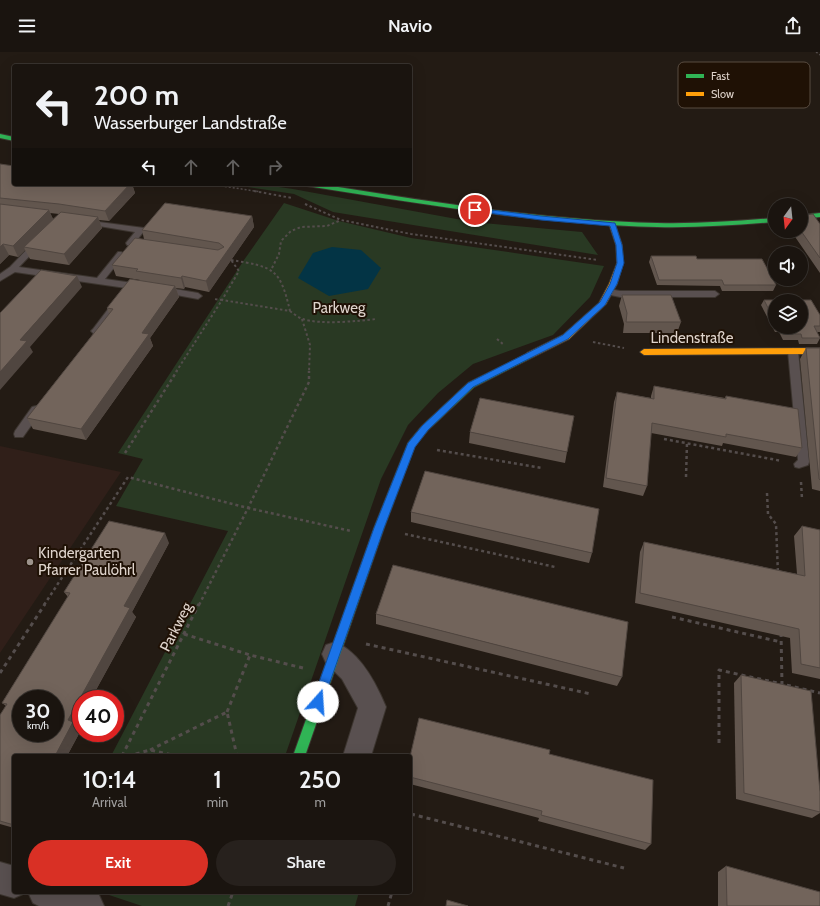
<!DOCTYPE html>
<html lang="en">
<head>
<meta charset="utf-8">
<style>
	body { margin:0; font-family:Cabin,sans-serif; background:#27211d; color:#f1f3f6; height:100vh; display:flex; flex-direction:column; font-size:15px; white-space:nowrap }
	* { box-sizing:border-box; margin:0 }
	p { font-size:13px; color:#9f9e9e }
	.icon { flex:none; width:22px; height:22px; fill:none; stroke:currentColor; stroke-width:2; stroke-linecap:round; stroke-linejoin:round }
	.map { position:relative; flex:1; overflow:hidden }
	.details { position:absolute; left:12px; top:702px; width:400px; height:140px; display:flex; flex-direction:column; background:#1a140f; border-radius:4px; box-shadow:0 4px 16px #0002,0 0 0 1px #38332f }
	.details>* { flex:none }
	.top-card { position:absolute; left:12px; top:12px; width:400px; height:122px; border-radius:4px; box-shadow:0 4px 16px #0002,0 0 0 1px #38332f; background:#1a140f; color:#f1f3f6; overflow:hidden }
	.needle { width:26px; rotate:195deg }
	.controls { position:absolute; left:768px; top:146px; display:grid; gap:8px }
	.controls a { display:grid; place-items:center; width:40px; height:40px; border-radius:50%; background:#1a140f; box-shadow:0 4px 16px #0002,0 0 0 1px #38332f; font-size:20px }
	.speed { position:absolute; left:12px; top:638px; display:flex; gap:8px; font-size:20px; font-weight:700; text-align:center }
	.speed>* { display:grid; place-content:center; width:52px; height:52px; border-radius:50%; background:#1a140f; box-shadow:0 4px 16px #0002,0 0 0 1px #38332f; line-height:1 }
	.speed small { font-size:10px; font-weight:400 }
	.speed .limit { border:6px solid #d22; background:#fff; color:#111 }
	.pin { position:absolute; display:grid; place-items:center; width:34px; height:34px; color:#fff; margin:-17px; border:2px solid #fff; border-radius:50%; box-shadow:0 1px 4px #0007 }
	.me { position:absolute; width:44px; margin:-22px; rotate:19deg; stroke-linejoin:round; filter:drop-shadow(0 0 3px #0008) }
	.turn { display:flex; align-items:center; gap:14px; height:84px; padding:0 16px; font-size:18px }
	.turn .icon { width:52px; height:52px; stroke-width:2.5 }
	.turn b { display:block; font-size:28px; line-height:34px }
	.lanes { display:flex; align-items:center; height:38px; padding:0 16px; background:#0003; justify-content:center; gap:20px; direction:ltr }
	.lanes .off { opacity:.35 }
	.eta { display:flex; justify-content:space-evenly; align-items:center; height:68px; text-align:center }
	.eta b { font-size:24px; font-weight:600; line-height:28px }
	.button { display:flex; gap:8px; margin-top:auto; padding:8px 16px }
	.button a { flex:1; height:46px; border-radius:24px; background:#d93025; color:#fff; font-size:16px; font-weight:600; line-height:46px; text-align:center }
	.button a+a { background:#27211d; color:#f1f3f6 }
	header { display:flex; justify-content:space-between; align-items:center; height:52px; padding:0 16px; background:#1a140f; font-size:18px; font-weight:600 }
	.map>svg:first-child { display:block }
</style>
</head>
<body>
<header><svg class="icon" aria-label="menu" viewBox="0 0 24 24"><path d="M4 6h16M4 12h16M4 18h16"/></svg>Navio<svg class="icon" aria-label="share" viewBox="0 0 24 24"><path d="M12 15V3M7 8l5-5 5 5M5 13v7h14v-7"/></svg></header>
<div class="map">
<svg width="820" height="854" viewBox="0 0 820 854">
	<rect width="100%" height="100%" fill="#231b14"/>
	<polygon fill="#301f19" points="0,394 121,420 0,601"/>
	<g fill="#293923">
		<polygon points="227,132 258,132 293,137 473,170 582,180 598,203 333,160 294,142"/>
		<polygon points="284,151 339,169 411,186 604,214 590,245 553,283 473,312 438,341 408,373 381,427 285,704 111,704 228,479 116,454 143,407 118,401 244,208"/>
		<polygon points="100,840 359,840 355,854 142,854"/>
	</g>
	<polygon fill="#033445" points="332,195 361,198 381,216 368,237 329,244 298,226 313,201"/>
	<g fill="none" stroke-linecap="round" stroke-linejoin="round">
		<defs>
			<g id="lane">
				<polygon points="84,168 144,176 145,178 136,189 148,191 149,193 145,195 127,193 126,191 135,180 87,172 84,172"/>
				<polygon points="35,189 38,189 42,191 19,215 97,226 118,200 121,200 125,202 105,227 140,232 144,235 140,238 15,220 0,229 0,222 10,215"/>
				<polygon points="163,235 198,241 202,244 198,247 160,240 159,238 160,236"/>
				<polygon points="609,237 620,239 715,239 719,242 715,245 620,245 606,242 605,240 606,238"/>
				<polygon points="118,247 121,248 122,250 121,252 99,281 93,281 91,279 93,277 115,248"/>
				<polygon points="793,296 798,299 809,410 808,413 799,416 795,415 794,412 798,408 788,299"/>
				<polygon points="36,354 40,355 41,358 40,361 23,385 15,385 14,382 15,379 32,355"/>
			</g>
			<g id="street">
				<path d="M335 590C360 600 376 631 386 655L371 704H343L358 656 342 627 326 611 322 602 326 593Z"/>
				<polygon points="0,810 14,814 14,840 26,840 25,841 14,846 0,842"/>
				<polygon points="28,840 93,840 99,843 104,854 39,854 33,851"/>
			</g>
			<g id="fast">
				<polygon points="0,82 14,85 14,89 0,86"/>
				<path d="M304 132H319C431 150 543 168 657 171 697 172 736 169 775 166V170C736 173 696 176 657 175 539 172 423 152 307 134Z"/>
				<polygon points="820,161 820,165 801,167 801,163"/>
				<polygon points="530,300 534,303 533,305 474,335 428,378 415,394 384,476 305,704 293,704 374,476 408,391 422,374 468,331"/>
			</g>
			<g id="slow">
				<polygon points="612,170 615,172 622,193 623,211 617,232 606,252 569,287 533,305 527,305 526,303 527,301 563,283 599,251 609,232 617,211 616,193 609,172"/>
				<polygon points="820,296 820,302 644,303 640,300 644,297"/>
			</g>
		</defs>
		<use href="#lane" stroke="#3c352f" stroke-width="2"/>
		<use href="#street" stroke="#3c352f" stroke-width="2"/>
		<use href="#fast" stroke="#3c352f" stroke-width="2"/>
		<use href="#slow" stroke="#3c352f" stroke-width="2"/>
		<g stroke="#544d4c" stroke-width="1.5" stroke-dasharray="2 2" stroke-linecap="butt">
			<polyline points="816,0 820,3"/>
			<polyline points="209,132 261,140"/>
		</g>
		<g stroke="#544d4c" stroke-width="2" stroke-dasharray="2.5 2.5" stroke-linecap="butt">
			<polyline points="254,139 292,146"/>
			<polyline points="305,152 341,168 411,182 598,208"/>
			<path d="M231 208C274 215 280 216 290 259L222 248 239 219Z"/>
			<polyline points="272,216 279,202 281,189 291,179 301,175 327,174 341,168"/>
			<path d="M290 259C294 262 299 266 303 267 320 273 359 269 376 267"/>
			<polyline points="302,267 310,293 309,320"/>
			<polyline points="497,287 504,293"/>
			<polyline points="593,290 624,296"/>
			<polyline points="176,320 222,248 214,247"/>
		</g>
		<g stroke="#544d4c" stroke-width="2.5" stroke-dasharray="3 3" stroke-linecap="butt">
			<polyline points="664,387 782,409"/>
			<polyline points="437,398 542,416"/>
			<polyline points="125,401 177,319"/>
			<polyline points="686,425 687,391"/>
			<polyline points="801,430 802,447"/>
			<polyline points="767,441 768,462 776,472 778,522"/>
			<polyline points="405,482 555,515"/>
			<polyline points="44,553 128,425 248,456 309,330 309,319"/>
			<polyline points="199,553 248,456 351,479"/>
		</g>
		<g stroke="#544d4c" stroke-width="3" stroke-dasharray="4 4" stroke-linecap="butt">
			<polyline points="672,565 781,590"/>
			<polyline points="781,581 782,632 820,641"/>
			<polyline points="184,582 250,603"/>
			<polyline points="366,592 591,642"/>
			<polyline points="0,621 45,552"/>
			<polyline points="227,660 250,603 303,616"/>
			<polyline points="719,691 719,618 782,632"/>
			<polyline points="150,698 227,660 237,704"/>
			<polyline points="122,704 199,552"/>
			<polyline points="128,704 150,698 177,704"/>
			<polyline points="410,762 410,767"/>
			<polyline points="411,762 624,816"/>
			<polyline points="228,854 233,840"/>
			<polyline points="388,854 392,840"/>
		</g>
		<use href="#lane" fill="#595050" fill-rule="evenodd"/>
		<use href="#street" fill="#595050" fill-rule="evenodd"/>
		<use href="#fast" fill="#30b455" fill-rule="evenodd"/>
		<use href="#slow" fill="#ff9f0a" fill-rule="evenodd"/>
	</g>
	<g fill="#62564e" fill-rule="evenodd">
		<path d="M0 112 14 132H132L135 141 109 169 99 168 102 176 69 213 30 207 25 198 18 205 9 203 0 212ZM50 161 59 162 53 167Z"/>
		<polygon points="252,164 254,175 209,240 185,235 184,237 176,236 179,245 150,286 153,294 86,388 33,377 27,366 109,262 107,256 140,228 116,224 112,213 144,187 142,178"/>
		<polygon points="820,172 820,221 791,179 801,179"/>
		<polygon points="651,204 697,207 776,233 773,239 722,239 720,234 657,233 649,210"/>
		<polygon points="622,243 681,270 677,281 623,281 624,272 619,254"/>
		<path d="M798 246 799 248 820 263V280H817L820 286 817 292H799L798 288H783L779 280H775L761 253 764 248H797ZM775 249 801 275H775Z"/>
		<polygon points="806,296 820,296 820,439 812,437 800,307"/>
		<polygon points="654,334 725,346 726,344 802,396 796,405 723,391 722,394 651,381 647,434 643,444 603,435 614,350 617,340 651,346 651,344"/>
		<polygon points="470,380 567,400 565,411 469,391"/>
		<polygon points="411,460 592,501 589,511 411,470"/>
		<polygon points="802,474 820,478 820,627 792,621 790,586 635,551 640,500 644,490 797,522 794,484"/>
		<polygon points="169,491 132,560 136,565 91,647 81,647 77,674 81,678 67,704 14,704 14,776 0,772 0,663 6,654 2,651 68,545 64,540"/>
		<polygon points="376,562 622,625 617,634 376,572"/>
		<polygon points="741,623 820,740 820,761 812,766 736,747 734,631"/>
		<polygon points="549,702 651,792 645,798 538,769 539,766 410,732 410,705"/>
		<polygon points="726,814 820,854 718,854 718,820"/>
	</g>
	<g fill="#504640">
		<polygon points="130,132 132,132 135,141 109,169 105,159"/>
		<polygon points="49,158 54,169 24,195 25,198 18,205 13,194"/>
		<polygon points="252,164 254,175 209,240 206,229"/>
		<polygon points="98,165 102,176 69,213 64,202"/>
		<polygon points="3,192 9,203 0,212 0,195"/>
		<polygon points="77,224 82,235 30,295 33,300 0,338 0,320 20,288"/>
		<polygon points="182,224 185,235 184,237 181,226"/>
		<polygon points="175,234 179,245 150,286 153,294 86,388 81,377 142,281"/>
		<polygon points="165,481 169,491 132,560 136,565 91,647 81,647 81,666 77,674 81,678 67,704 55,704 68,668 124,554"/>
	</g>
	<g fill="#72645b" stroke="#504640" fill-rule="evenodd">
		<polygon points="0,112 14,114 14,132 130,132 105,159 59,152 0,146"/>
		<polygon points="165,151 252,164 206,229 182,224 181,226 136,219 138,217 112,213 135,186 218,198 224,195 219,191 142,178"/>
		<polygon points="0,152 49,158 13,194 3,192 0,195"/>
		<polygon points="61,160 98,165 64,202 24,195"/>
		<polygon points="813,162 820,172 820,206 801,179 801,166 806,163"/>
		<polygon points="651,204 696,204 697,207 762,207 776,233 724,233 722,228 659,228"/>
		<polygon points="41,218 77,224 20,288 27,289 0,320 0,261"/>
		<polygon points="130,227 175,234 142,281 149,282 81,377 27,366 113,257 107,256"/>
		<polygon points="622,243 671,243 681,270 626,270 627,261"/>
		<polygon points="798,246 799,248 811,248 820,263 820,274 814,274 820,286 802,286 801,282 785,282 782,275 801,275 801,249 775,249 775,270 764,248 798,248"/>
		<polygon points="806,296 820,296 820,428 819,427"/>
		<polygon points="654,334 726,347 726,344 798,357 802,396 726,382 726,385 652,371 647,434 606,426 617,340 654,347"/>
		<polygon points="480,346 574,364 567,400 470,380"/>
		<polygon points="425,419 599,457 592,501 411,460"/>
		<path d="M109 469 165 481 124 554 130 556 68 668 73 670 55 704H14V773L0 769V663L7 652 2 651 70 541 64 540ZM21 647H55V681H21Z"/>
		<polygon points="802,474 820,478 820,616 801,612 799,577 640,541 644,490 805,524"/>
		<polygon points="393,513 628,570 622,625 376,562"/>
		<polygon points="741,623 811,639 820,740 820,760 744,741"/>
		<polygon points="419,666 550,698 549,702 653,728 651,792 541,763 542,759 410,725 410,705"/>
		<polygon points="726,814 820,840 820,854 727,854"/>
		<polygon points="447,848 468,854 446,854"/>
	</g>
	<polygon fill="#1a73e8" stroke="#114b97" points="475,156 541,164 615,171 622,193 624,211 617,232 605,253 568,287 473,335 428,378 415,395 384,476 323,650 322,654 318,655 314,654 312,650 374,476 408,391 422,374 468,331 563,283 600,250 610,232 617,211 616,193 610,174 541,168 473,159 473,157"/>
	<circle fill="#9d938c" stroke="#1f1105" stroke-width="1.5" cx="30" cy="510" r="4"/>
	<g text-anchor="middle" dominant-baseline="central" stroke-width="4" stroke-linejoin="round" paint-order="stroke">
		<g font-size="15" fill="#dfd4cc" stroke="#1f1105">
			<text x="339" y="256">Parkweg</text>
			<text x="692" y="286">Lindenstraße</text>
			<text transform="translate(176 575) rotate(-63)">Parkweg</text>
		</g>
		<g font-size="15" fill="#dfd4cc" stroke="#1f1105" text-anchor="start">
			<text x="38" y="501">Kindergarten<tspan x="38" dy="17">Pfarrer Paulöhrl</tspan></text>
		</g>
	</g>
	<rect x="678" y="10" width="132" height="46" rx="6" fill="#1f1105" stroke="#594c41" stroke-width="1"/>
	<rect x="686" y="22" width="18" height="4" fill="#30b455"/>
	<rect x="686" y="40" width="18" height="4" fill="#ff9f0a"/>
	<g font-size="11" fill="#dfd4cc">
		<text x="711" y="28">Fast</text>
		<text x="711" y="46">Slow</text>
	</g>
</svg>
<div class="controls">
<a><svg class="needle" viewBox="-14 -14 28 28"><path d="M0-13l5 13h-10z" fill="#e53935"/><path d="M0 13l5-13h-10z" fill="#9f9e9e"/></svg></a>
<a><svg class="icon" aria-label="sound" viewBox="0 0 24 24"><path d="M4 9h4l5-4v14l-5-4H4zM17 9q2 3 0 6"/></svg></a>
<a><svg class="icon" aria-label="layers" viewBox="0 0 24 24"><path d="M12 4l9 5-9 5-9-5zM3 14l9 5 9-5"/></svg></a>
</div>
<div class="speed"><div>30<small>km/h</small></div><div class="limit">40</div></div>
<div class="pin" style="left:475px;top:158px;background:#d93025"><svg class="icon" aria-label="arrive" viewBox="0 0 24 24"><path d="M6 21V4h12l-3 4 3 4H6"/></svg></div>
<svg class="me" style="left:318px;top:650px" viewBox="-20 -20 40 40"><circle r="19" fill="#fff"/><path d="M0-13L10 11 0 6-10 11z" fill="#1a73e8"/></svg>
<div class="top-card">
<div class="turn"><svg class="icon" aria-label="left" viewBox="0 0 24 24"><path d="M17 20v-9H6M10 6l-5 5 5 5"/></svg><div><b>200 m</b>Wasserburger Landstraße</div></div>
<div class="lanes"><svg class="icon" aria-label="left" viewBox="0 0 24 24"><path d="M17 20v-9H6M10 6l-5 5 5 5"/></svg><svg class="icon off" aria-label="ahead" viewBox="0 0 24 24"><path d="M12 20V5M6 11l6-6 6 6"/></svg><svg class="icon off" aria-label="ahead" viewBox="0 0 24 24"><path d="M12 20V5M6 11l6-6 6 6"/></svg><svg class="icon off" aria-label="right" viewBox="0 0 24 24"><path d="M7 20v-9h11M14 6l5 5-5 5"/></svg></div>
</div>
<section class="details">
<div class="eta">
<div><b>10:14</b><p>Arrival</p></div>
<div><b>1</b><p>min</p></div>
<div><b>250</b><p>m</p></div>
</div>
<div class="button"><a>Exit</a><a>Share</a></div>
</section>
</div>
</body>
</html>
